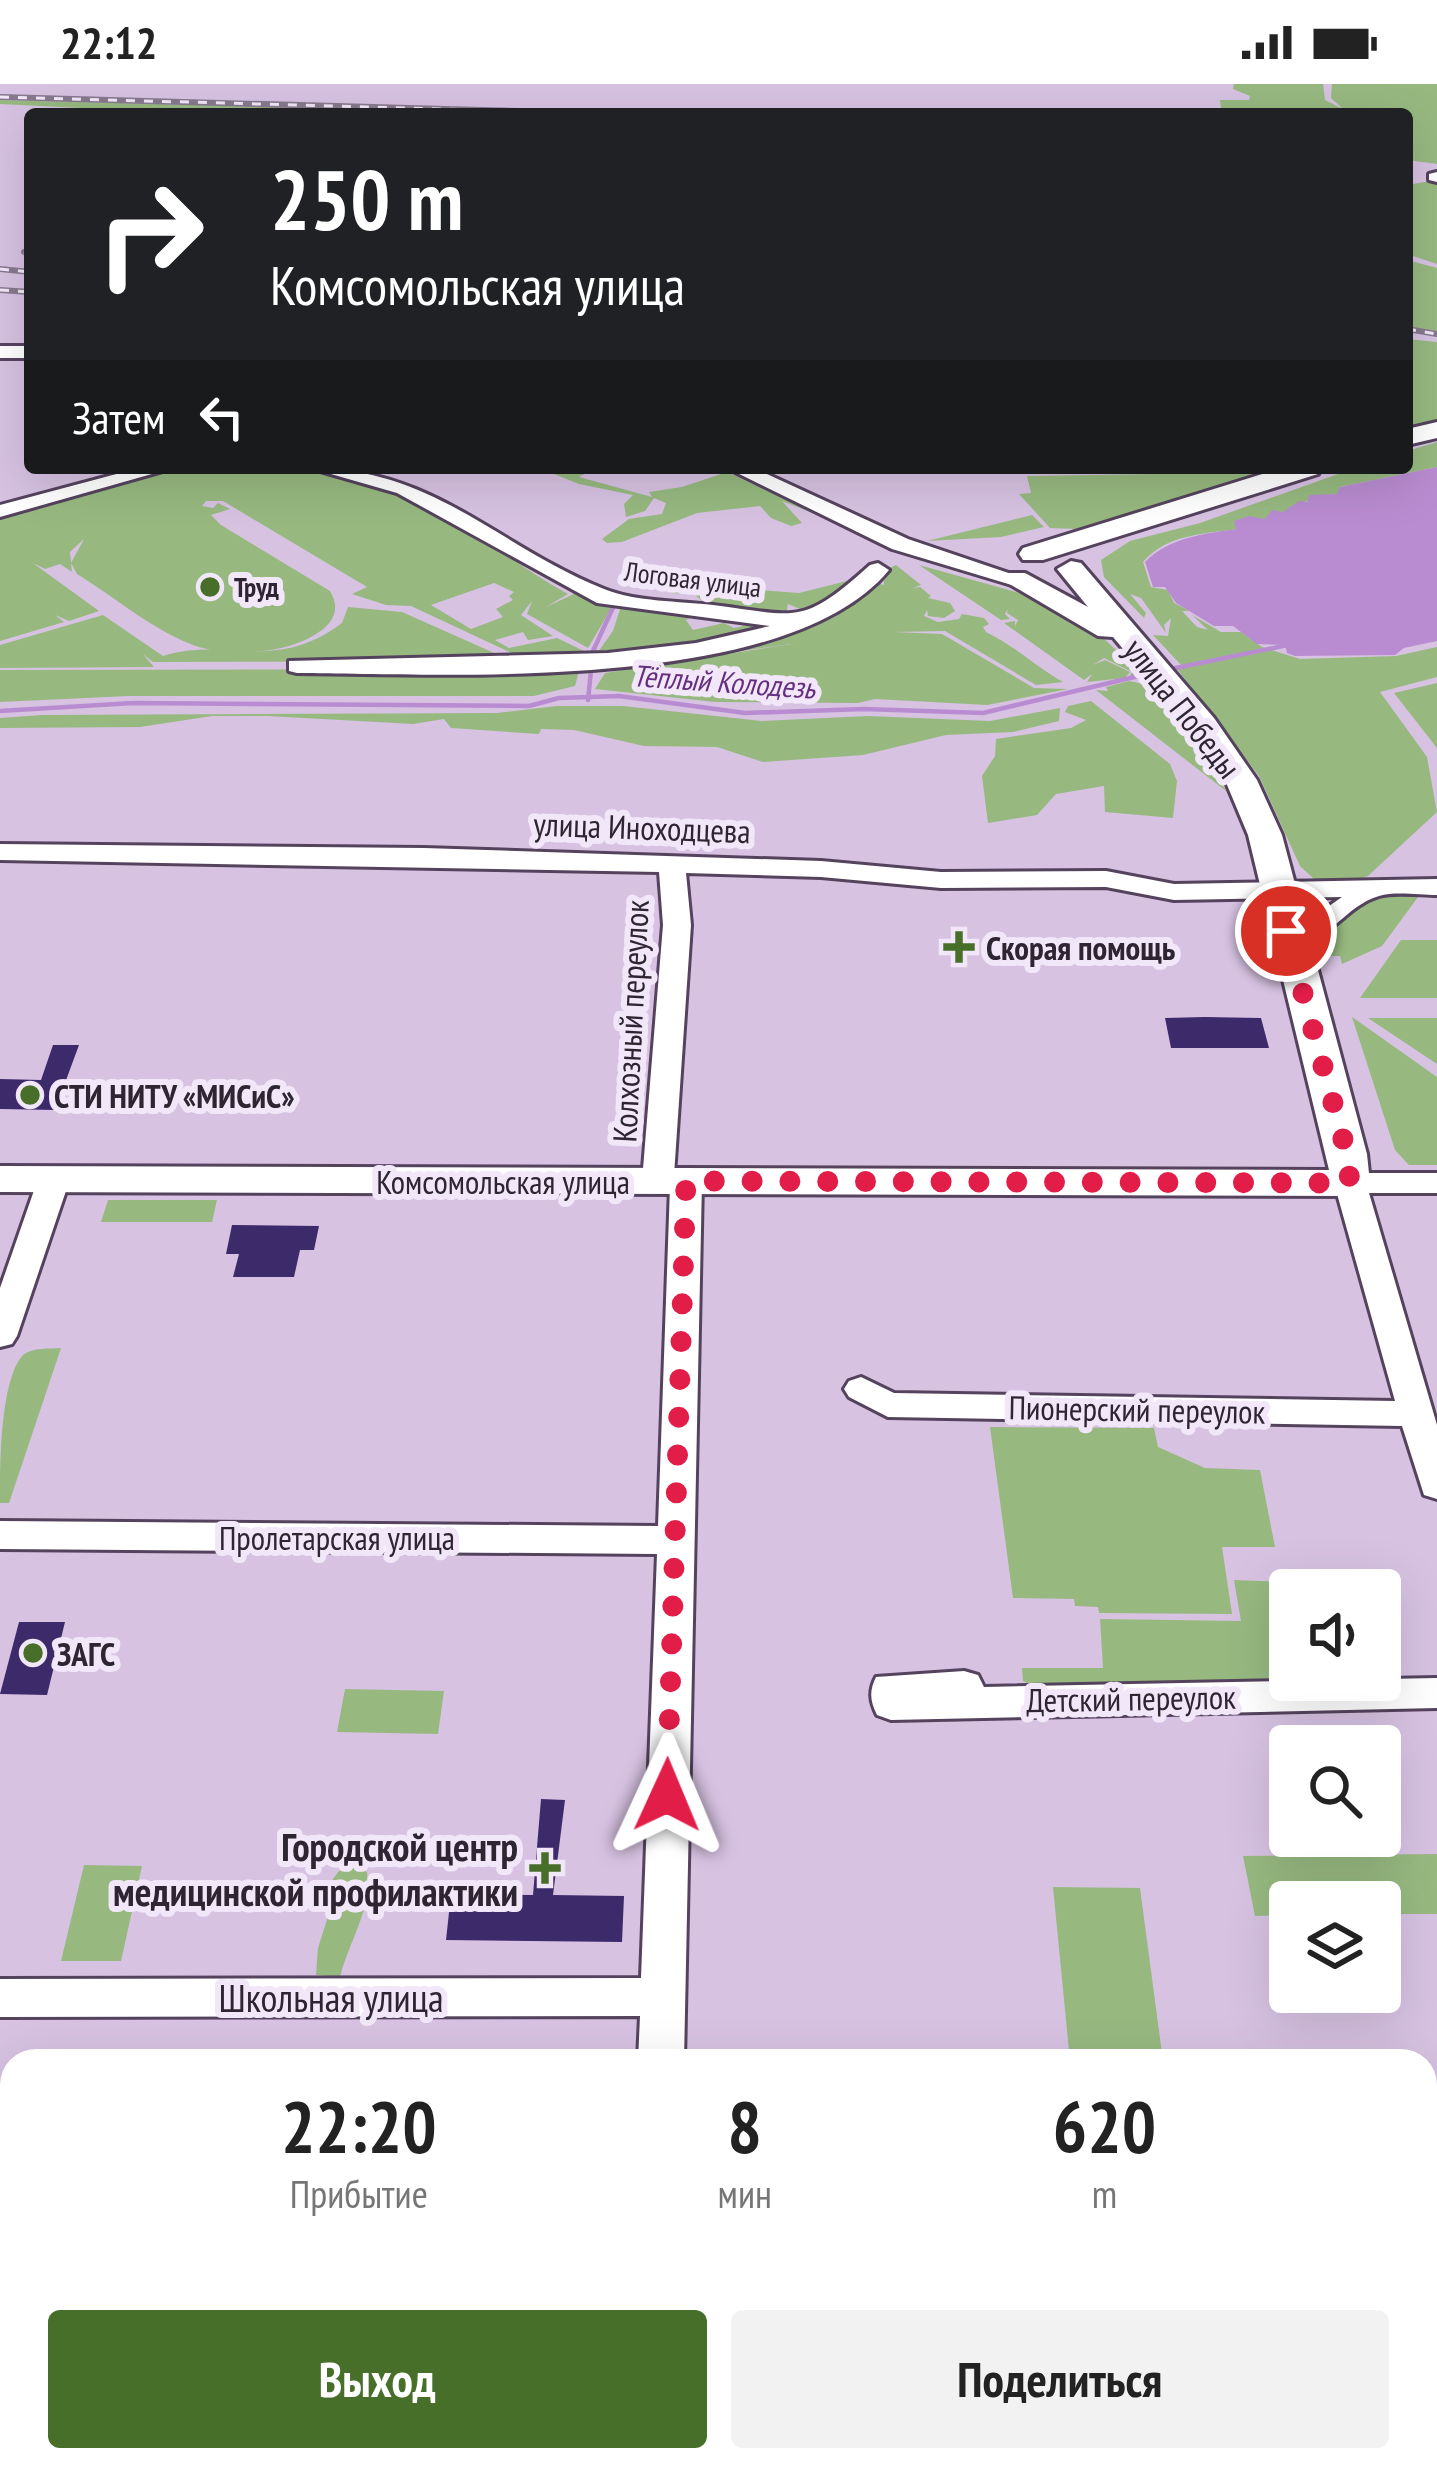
<!DOCTYPE html>
<html lang="ru">
<head>
<meta charset="utf-8">
<style>
	body { margin:0; font-family:"PT Sans Narrow",sans-serif; background:#f2f2f2; color:#222; height:100vh; display:flex; flex-direction:column; font-size:45px; white-space:nowrap }
	* { box-sizing:border-box; margin:0 }
	p { font-size:39px; color:#767676 }
	.icon { flex:none; width:66px; height:66px; fill:none; stroke:currentColor; stroke-width:2; stroke-linecap:round; stroke-linejoin:round }
	.map { position:relative; flex:1; overflow:hidden }
	.sheet { position:absolute; left:0px; top:1965px; width:1437px; height:423px; display:flex; flex-direction:column; background:#fff; border-radius:36px 36px 0 0; box-shadow:0 12px 48px #0002 }
	.sheet>* { flex:none }
	.guide { position:absolute; left:24px; top:24px; width:1389px; height:366px; border-radius:12px; box-shadow:0 12px 48px #0002; background:#202124; color:#fff; overflow:hidden }
	.controls { position:absolute; left:1269px; top:1485px; display:grid; gap:24px }
	.controls a { display:grid; place-items:center; width:132px; height:132px; border-radius:12px; background:#fff; box-shadow:0 12px 48px #0002; font-size:60px }
	.pin { position:absolute; display:grid; place-items:center; width:102px; height:102px; color:#fff; margin:-51px; border:6px solid #fff; border-radius:50%; box-shadow:0 3px 12px #0007 }
	.me { position:absolute; width:132px; margin:-66px; rotate:1deg; stroke-linejoin:round; filter:drop-shadow(0 0 9px #0008) }
	.turn { display:flex; align-items:center; gap:42px; height:252px; padding:0 48px; font-size:54px }
	.turn .icon { width:156px; height:156px; stroke-width:2.5 }
	.turn b { display:block; font-size:84px; line-height:102px }
	.then { display:flex; align-items:center; height:114px; padding:0 48px; background:#0003; gap:24px; font-size:45px }
	.eta { display:flex; justify-content:space-evenly; align-items:center; height:204px; text-align:center }
	.eta b { font-size:72px; font-weight:800; line-height:84px }
	.cta { display:flex; gap:24px; margin-top:auto; padding:24px 48px }
	.cta a { flex:1; height:138px; border-radius:12px; background:#486f2a; color:#fff; font-size:48px; font-weight:800; line-height:138px; text-align:center }
	.cta a+a { background:#f2f2f2; color:#222 }
	.status { display:flex; justify-content:space-between; align-items:center; height:84px; padding:0 60px; background:#fff; direction:ltr }
	.status svg { height:33px; fill:currentColor }
	.map>svg:first-child { display:block }
</style>
</head>
<body>
<div class="status"><b>22:12</b><svg viewBox="0 0 49 12"><path d="M0 12V9h3v3zM5 12V6h3v6zM10 12V3h3v9zM15 12V0h3v12zM26 1h20v11H26zM47 4h2v5h-2z"/></svg></div>
<div class="map">
<svg width="1437" height="2386" viewBox="0 0 1437 2386">
	<rect width="100%" height="100%" fill="#d7c2e2"/>
	<g fill="#97b980" fill-rule="evenodd">
		<polygon points="1234,0 1323,0 1325,16 1343,25 1331,14 1332,0 1437,0 1437,80 1407,76 1407,30 1251,30 1221,24 1220,16 1249,16 1250,12 1233,5"/>
		<polygon points="0,16 545,30 197,30 0,20"/>
		<polygon points="1437,96 1437,180 1407,170 1407,101"/>
		<polygon points="1407,176 1437,184 1437,248 1407,243"/>
		<polygon points="1407,255 1437,258 1437,340 1407,346"/>
		<path d="M1437 358V383L1340 403 1338 410C1307 408 1290 433 1264 435 1252 435 1247 433 1235 437L1237 445C1204 450 1167 450 1143 478L1151 503 1168 506 1174 519 1190 527H1182L1197 543 1208 546 1192 531 1221 548H1241L1262 563 1300 575 1396 572 1437 563V593L1380 608 1427 673 1437 728 1368 792 1352 798 1314 795 1300 782 1259 692 1178 586 1183 583 1153 551 1168 552 1171 534 1164 541 1166 549 1141 514 1130 510 1146 529 1144 534 1104 493 1101 476 1130 457 1200 439 1355 384H1407V367Z"/>
		<path d="M186 384C270 384 347 384 425 421 475 445 519 484 568 510L546 523 576 509 612 523 588 564 527 530 532 517 521 531 553 552 528 556 523 548 495 556 509 564 557 554 584 567 582 575 529 577 411 522 386 521 352 510 367 503 223 417H206L202 422 213 424 218 419 230 425 211 431 221 441 330 507C339 522 336 535 322 546 289 571 225 575 188 559 149 543 113 512 77 490L71 479 84 455 70 468 72 488 60 480 45 485 33 479 99 527 69 537 55 531 64 538 0 557V432L138 391ZM494 499 514 508 509 512 513 516 496 525 503 533 471 545 431 521Z"/>
		<polygon points="539,384 584,384 590,387 579,393 652,413 649,408 682,403 727,388 823,433 782,417 802,439 791,442 771,434 760,422 697,429 622,458 607,459 602,455 629,435 662,430 666,419 654,414 645,427 626,433 624,420 633,411 579,400"/>
		<polygon points="1151,384 1276,384 1078,445 1050,444 1019,410 1031,409 1027,392 1153,390"/>
		<polygon points="1032,431 1044,443 1001,453 927,457"/>
		<path d="M896 481 921 501 913 504 920 503 931 512 928 514 950 519 955 527 944 534 928 532 927 526 924 532 938 538 959 535 962 530 984 534 989 540 983 543 986 548C1015 562 1035 582 1063 598L1036 601 945 547 894 548 942 550 1034 604 1068 605 987 621 875 615 858 619 715 618 595 605 605 589 798 559 606 586 602 580 716 564 814 542 877 499 884 501 883 487Z"/>
		<polygon points="919,481 1034,513 1088,540 1142,590 1130,592 1132,588 1104,574 1093,581 1105,576 1130,588 1125,594 1087,598 1092,590 1084,596 1004,539 1015,537 1015,542 1018,536 1007,529 1008,525 1005,530 1010,535 1001,536"/>
		<path d="M867 492 833 523 799 531 795 527 800 525 788 520 786 530C758 530 737 526 710 524L694 510 671 509 674 500 799 509Z"/>
		<polygon points="621,522 695,531 686,536 693,546 724,539 734,544 748,541 750,535 767,541 761,546 706,560 603,570 598,568 613,547"/>
		<path d="M348 523 402 528 512 577 153 578 143 570 154 583 0 584V561L103 531 163 572C227 552 274 590 342 539Z"/>
		<polygon points="580,583 575,602 534,612 129,612 0,618 0,586 515,585 535,589"/>
		<path d="M1129 597C1175 602 1204 668 1226 707L1096 606 1108 607 1106 603Z"/>
		<polygon points="1437,599 1437,664 1394,609"/>
		<polygon points="1091,617 1170,680 1177,697 1173,734 1105,728 1104,702 1056,710 1037,731 988,739 982,692 995,672 996,655 1071,644 1086,636 1065,628 1068,622"/>
		<polygon points="556,622 623,622 762,637 868,632 990,637 1060,624 1059,637 1013,648 946,651 863,671 763,678 717,663 644,662 574,646 541,645 539,650 451,644 444,635 413,640 268,632 212,632 140,643 0,644 0,634 42,631 497,629"/>
		<polygon points="1421,809 1382,862 1342,880 1340,872 1321,872 1317,854 1375,811"/>
		<polygon points="1401,856 1437,856 1437,914 1360,914"/>
		<polygon points="1352,933 1437,993 1437,1081 1409,1081 1395,1066"/>
		<polygon points="1368,934 1437,934 1437,980"/>
		<polygon points="108,1116 217,1116 212,1138 101,1138"/>
		<path d="M61 1264 9 1419H0C0 1381 0 1296 23 1271 33 1263 49 1265 61 1264Z"/>
		<polygon points="990,1343 1154,1344 1158,1363 1205,1384 1260,1386 1275,1463 1222,1463 1232,1530 1099,1529 1098,1523 1075,1522 1074,1515 1013,1514"/>
		<polygon points="1234,1496 1284,1498 1290,1537 1290,1596 1300,1597 1033,1602 1023,1597 1022,1584 1103,1584 1100,1535 1241,1537"/>
		<polygon points="345,1605 444,1607 438,1650 337,1648"/>
		<polygon points="1437,1770 1437,1830 1380,1830 1380,1818 1290,1818 1290,1831 1255,1832 1243,1772"/>
		<polygon points="84,1781 142,1782 121,1877 61,1877"/>
		<path d="M354 1782 367 1788C372 1826 349 1857 340 1893L316 1891 318 1864 333 1817V1795L339 1787Z"/>
		<polygon points="1053,1803 1140,1804 1163,1977 1070,1977"/>
	</g>
	<path fill="#b98cd1" d="M1437 383V557L1404 564 1395 571 1295 572 1287 569 1285 561 1257 560 1233 542H1214L1176 519 1165 503H1153L1145 478C1170 453 1204 450 1236 445L1234 437 1249 432 1265 435 1272 426 1283 428 1299 417 1307 418 1309 411 1337 410 1340 403Z"/>
	<g fill="none" stroke-linecap="round" stroke-linejoin="round">
		<g stroke="#b98cd1" stroke-width="4.5">
			<polyline points="1166,586 1288,561"/>
			<polyline points="588,616 593,567 616,517"/>
			<polyline points="0,627 133,619 529,622 559,614 619,612 745,629 864,625 983,629 1147,590"/>
		</g>
	</g>
	<g fill="#3d2a6b">
		<polygon points="1205,933 1261,934 1269,964 1171,964 1165,934"/>
		<polygon points="53,961 79,961 55,1026 0,1025 0,995 41,996"/>
		<polygon points="232,1141 319,1142 314,1166 300,1166 294,1193 233,1193 239,1170 226,1170"/>
		<polygon points="19,1538 65,1538 47,1611 0,1610"/>
		<polygon points="541,1715 565,1716 553,1811 624,1812 622,1858 446,1856 451,1810 533,1811"/>
	</g>
	<g fill="none" stroke-linecap="round" stroke-linejoin="round">
		<defs>
			<g id="minor">
				<polygon points="1437,88 1437,98 1429,96 1429,90"/>
				<rect x="0" y="262" width="30" height="12"/>
				<polygon points="139,384 173,384 0,433 0,421"/>
				<path d="M310 384C434 384 497 462 604 505 636 518 679 517 713 521 799 532 802 542 870 481L878 479 889 486C787 610 448 590 297 589L289 587V577L608 569 696 559 770 542 597 519 397 409Z"/>
				<polygon points="727,384 754,384 908,455 1026,495 1015,502 892,465"/>
				<path d="M0 760 424 764 821 777 941 788 1106 787 1174 800 1437 795V811C1420 811 1395 807 1379 812 1337 825 1332 867 1276 853L1272 847 1276 841 1306 838 1342 813 1174 816 1106 803 941 804 821 793 686 789 691 841 674 1091 686 1087 702 1097 684 1977H638L640 1932 0 1933V1895L641 1894 657 1470 0 1465V1437L658 1442 670 1103 658 1107 642 1097 663 841 659 788 0 776Z"/>
				<polygon points="54,1085 70,1095 17,1252 12,1260 0,1263 0,1204 38,1095"/>
				<polygon points="1350,1089 1437,1089 1437,1109 1369,1109 1437,1341 1437,1415 1424,1411 1402,1342 888,1333 849,1313 844,1305 849,1297 861,1293 894,1309 1395,1317 1334,1099"/>
				<path d="M964 1587 978 1591 984 1603 1437 1594V1624L891 1636 877 1631C870 1617 869 1607 876 1593Z"/>
				<rect x="1425" y="2306" width="12" height="50"/>
				<rect x="624" y="2376" width="52" height="10"/>
			</g>
			<g id="major">
				<polygon points="1437,338 1437,354 1407,361 1407,345"/>
				<polygon points="1282,384 1322,384 1318,390 1043,476 1023,476 1019,470 1023,464"/>
				<polygon points="1071,477 1081,479 1214,634 1257,696 1282,751 1367,1070 1370,1099 1364,1108 1350,1112 0,1108 0,1082 1329,1086 1248,751 1225,696 1192,647 1113,553 1098,552 1001,495 1005,489 1025,489 1088,523 1057,485"/>
			</g>
		</defs>
		<use href="#minor" stroke="#55435e" stroke-width="6"/>
		<use href="#major" stroke="#55435e" stroke-width="6"/>
		<use href="#minor" fill="#fff" fill-rule="evenodd"/>
		<use href="#major" fill="#fff" fill-rule="evenodd"/>
		<defs>
			<g id="rail">
				<polyline points="0,13 628,30"/>
				<polyline points="24,168 30,170"/>
				<polyline points="0,185 30,188"/>
				<polyline points="0,206 30,208"/>
				<polyline points="1407,245 1437,250"/>
			</g>
		</defs>
		<use href="#rail" stroke="#87788e" stroke-width="6"/>
		<use href="#rail" stroke="#f1e7f8" stroke-width="3" stroke-dasharray="9" stroke-linecap="butt"/>
	</g>
	<g fill="none" stroke-linecap="round" stroke-linejoin="round">
		<polyline stroke="#e11d48" stroke-width="21" stroke-dasharray="0 37.8" points="667,1711 686,1097 1350,1099 1347,1070 1286,847"/>
	</g>
	<g fill="#486f2a" stroke="#f1e7f8" stroke-width="4.5">
		<circle cx="210" cy="503" r="12"/>
		<path d="M953 845h12v12h12v12h-12v12h-12v-12h-12v-12h12z"/>
		<circle cx="30" cy="1011" r="12"/>
		<circle cx="33" cy="1569" r="12"/>
		<path d="M539 1766h12v12h12v12h-12v12h-12v-12h-12v-12h12z"/>
	</g>
	<g text-anchor="middle" dominant-baseline="central" stroke-width="12" stroke-linejoin="round" paint-order="stroke">
		<g font-size="27" fill="#2d2531" stroke="#f1e7f8">
			<text transform="translate(693 495) rotate(7)">Логовая улица</text>
		</g>
		<g font-size="27" font-weight="bold" fill="#2d2531" stroke="#f1e7f8" text-anchor="start">
			<text x="234" y="503">Труд</text>
		</g>
		<g font-size="30" font-style="italic" fill="#662e7f" stroke="#f1e7f8">
			<text transform="translate(724 597) rotate(4)">Тёплый Колодезь</text>
		</g>
		<g font-size="33" fill="#2d2531" stroke="#f1e7f8">
			<text transform="translate(1183 624) rotate(52)">улица Победы</text>
			<text transform="translate(642 743) rotate(2)">улица Иноходцева</text>
			<text transform="translate(630 937) rotate(-87)">Колхозный переулок</text>
			<text x="503" y="1097">Комсомольская улица</text>
			<text transform="translate(1137 1325) rotate(1)">Пионерский переулок</text>
			<text x="337" y="1453">Пролетарская улица</text>
			<text transform="translate(1131 1614) rotate(-1)">Детский переулок</text>
		</g>
		<g font-size="33" font-weight="bold" fill="#2d2531" stroke="#f1e7f8" text-anchor="start">
			<text x="986" y="863">Скорая помощь</text>
			<text x="54" y="1011">СТИ НИТУ «МИСиС»</text>
			<text x="57" y="1569">ЗАГС</text>
		</g>
		<g font-size="39" font-weight="bold" fill="#2d2531" stroke="#f1e7f8" text-anchor="end">
			<text x="518" y="1762">Городской центр<tspan x="518" dy="45">медицинской профилактики</tspan></text>
		</g>
		<g font-size="39" fill="#2d2531" stroke="#f1e7f8">
			<text x="331" y="1913">Школьная улица</text>
		</g>
	</g>
</svg>
<div class="controls">
<a><svg class="icon" aria-label="sound" viewBox="0 0 24 24"><path d="M4 9h4l5-4v14l-5-4H4zM17 9q2 3 0 6"/></svg></a>
<a><svg class="icon" aria-label="search" viewBox="0 0 24 24"><circle cx="10" cy="10" r="6"/><path d="M15 15l6 6"/></svg></a>
<a><svg class="icon" aria-label="layers" viewBox="0 0 24 24"><path d="M12 4l9 5-9 5-9-5zM3 14l9 5 9-5"/></svg></a>
</div>
<div class="pin" style="left:1286px;top:847px;background:#d93025"><svg class="icon" aria-label="arrive" viewBox="0 0 24 24"><path d="M6 21V4h12l-3 4 3 4H6"/></svg></div>
<svg class="me" style="left:667px;top:1711px" viewBox="-20 -20 40 40"><path d="M0-17L14 15 0 8-14 15z" fill="#e11d48" stroke="#fff" stroke-width="4"/></svg>
<div class="guide">
<div class="turn"><svg class="icon" aria-label="right" viewBox="0 0 24 24"><path d="M7 20v-9h11M14 6l5 5-5 5"/></svg><div><b>250 m</b>Комсомольская улица</div></div>
<div class="then">Затем<svg class="icon" aria-label="left" viewBox="0 0 24 24"><path d="M17 20v-9H6M10 6l-5 5 5 5"/></svg></div>
</div>
<section class="sheet">
<div class="eta">
<div><b>22:20</b><p>Прибытие</p></div>
<div><b>8</b><p>мин</p></div>
<div><b>620</b><p>m</p></div>
</div>
<div class="cta"><a>Выход</a><a>Поделиться</a></div>
</section>
</div>
</body>
</html>
